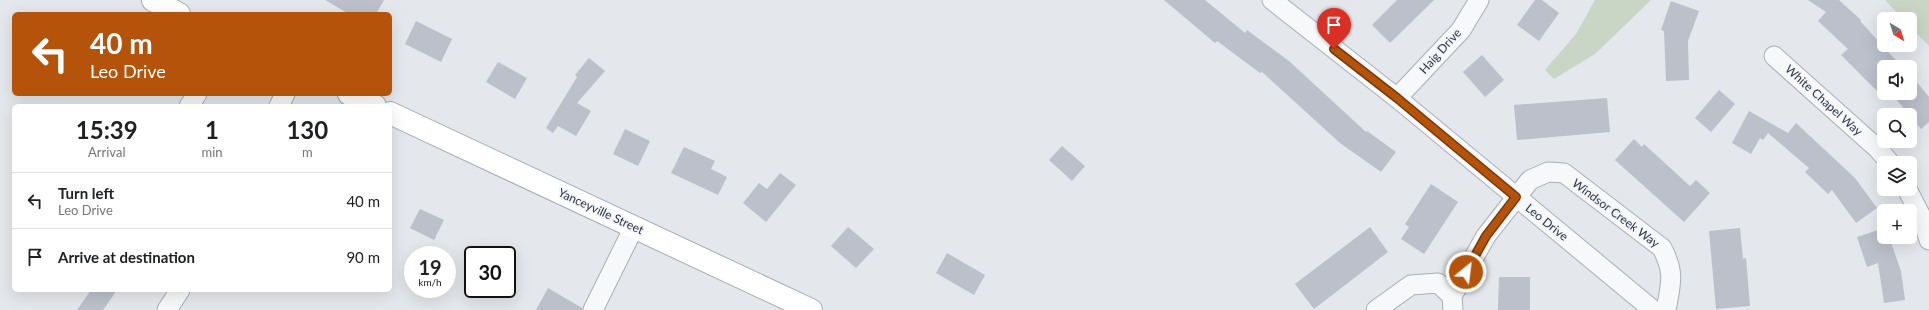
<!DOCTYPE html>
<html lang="en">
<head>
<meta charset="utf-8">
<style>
	body { margin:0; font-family:Lato,sans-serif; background:#f2f2f2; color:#202124; height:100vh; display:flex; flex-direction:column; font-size:15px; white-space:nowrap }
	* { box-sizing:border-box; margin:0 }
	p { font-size:13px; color:#757577 }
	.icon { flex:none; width:22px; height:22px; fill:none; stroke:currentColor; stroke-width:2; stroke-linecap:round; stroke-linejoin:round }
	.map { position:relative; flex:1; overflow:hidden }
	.drawer { position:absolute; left:12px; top:104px; width:380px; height:188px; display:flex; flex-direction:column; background:#fff; border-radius:6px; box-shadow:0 4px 16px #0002 }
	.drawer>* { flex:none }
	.top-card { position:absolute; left:12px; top:12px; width:380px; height:84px; border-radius:6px; box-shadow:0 4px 16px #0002; background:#b45309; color:#fff; overflow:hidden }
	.needle { width:26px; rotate:142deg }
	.fabs { position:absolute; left:1877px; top:12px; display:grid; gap:8px }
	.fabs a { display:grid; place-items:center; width:40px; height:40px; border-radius:6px; background:#fff; box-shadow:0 4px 16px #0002; font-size:20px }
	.speed { position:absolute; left:404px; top:246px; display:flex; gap:8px; font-size:20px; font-weight:700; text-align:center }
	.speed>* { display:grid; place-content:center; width:52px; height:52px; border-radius:50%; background:#fff; box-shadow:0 4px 16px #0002; line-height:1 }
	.speed small { font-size:10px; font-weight:400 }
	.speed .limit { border:2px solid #111; border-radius:6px; background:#fff; color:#111 }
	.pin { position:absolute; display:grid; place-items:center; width:34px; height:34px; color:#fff; margin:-41px -17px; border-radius:50% 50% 50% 0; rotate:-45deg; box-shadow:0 0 4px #0007 }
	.pin .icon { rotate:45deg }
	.me { position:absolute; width:44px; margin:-22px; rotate:29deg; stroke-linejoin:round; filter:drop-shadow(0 0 3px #0008) }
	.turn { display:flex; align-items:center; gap:14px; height:84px; padding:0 12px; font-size:18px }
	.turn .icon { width:52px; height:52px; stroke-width:2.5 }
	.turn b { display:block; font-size:28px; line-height:34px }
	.eta { display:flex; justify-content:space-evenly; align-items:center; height:68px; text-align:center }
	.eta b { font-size:24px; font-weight:700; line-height:28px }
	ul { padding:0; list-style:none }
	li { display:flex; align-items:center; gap:12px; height:56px; padding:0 12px; border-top:1px solid #e0e0e0 }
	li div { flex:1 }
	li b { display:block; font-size:15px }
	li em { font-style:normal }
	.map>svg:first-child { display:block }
</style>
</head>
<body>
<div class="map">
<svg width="1929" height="310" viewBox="0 0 1929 310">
	<rect width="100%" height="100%" fill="#e4e7ec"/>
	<g fill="#c9d6c5">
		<polygon points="1595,0 1651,0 1595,54 1554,79 1545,70 1576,34"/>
		<polygon points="1885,0 1929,0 1929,46 1910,26 1910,19 1903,19"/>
	</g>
	<g fill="#bbc0ca">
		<polygon points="325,0 384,0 376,14 349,14"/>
		<polygon points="1164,0 1205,0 1245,33 1247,30 1289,61 1366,132 1367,131 1396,152 1381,172 1340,143 1262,72 1260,73 1217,41 1215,43"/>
		<polygon points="1397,0 1434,0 1390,43 1372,25"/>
		<polygon points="1535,0 1542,0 1559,13 1539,41 1517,25"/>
		<polygon points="1808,0 1839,0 1861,20 1860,21 1902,67 1884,67 1884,98 1841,55 1848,49 1818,21 1826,12"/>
		<polygon points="1671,1 1699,11 1688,41 1689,80 1666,81 1664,31 1661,30"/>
		<polygon points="416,21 452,39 441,62 405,44"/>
		<polygon points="1482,55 1504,80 1485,97 1463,72"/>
		<polygon points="589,58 605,71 577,103 591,111 576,136 558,126 553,133 546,128 577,77 575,75"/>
		<polygon points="498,62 527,78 515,99 486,82"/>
		<polygon points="1910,74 1929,97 1929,122 1921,129 1891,93 1910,93"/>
		<polygon points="1719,90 1735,104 1711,132 1695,118"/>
		<polygon points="1607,98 1610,132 1517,140 1514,105"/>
		<polygon points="1749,111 1788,133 1796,123 1855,178 1877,208 1856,223 1832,190 1828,194 1805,172 1809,168 1768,133 1763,140 1760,138 1751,154 1732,143"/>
		<polygon points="625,129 650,141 638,166 613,154"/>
		<polygon points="1634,139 1642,147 1644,144 1690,186 1696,180 1710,193 1684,222 1615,160"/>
		<polygon points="1062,146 1085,166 1072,181 1049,160"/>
		<polygon points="684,147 715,161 711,169 727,177 718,195 671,173"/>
		<polygon points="780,173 796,185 766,222 743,203 759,183 767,189"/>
		<polygon points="1431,184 1458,202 1424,254 1401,239 1409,227 1405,224"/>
		<polygon points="420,209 444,220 434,240 410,228"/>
		<polygon points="848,227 874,249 856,268 831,246"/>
		<polygon points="1370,227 1388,252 1314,309 1295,284"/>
		<polygon points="1740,228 1743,259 1746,258 1750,306 1716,309 1709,231"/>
		<polygon points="1884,228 1884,237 1889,237 1901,271 1905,300 1884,303 1878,263 1867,267 1857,237"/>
		<polygon points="947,253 985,275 974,295 936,273"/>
		<polygon points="1499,277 1530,277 1530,310 1498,310"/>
		<polygon points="548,288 582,308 582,310 536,310"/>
		<polygon points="91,290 117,290 103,310 77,310"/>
	</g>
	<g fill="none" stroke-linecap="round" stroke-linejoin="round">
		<defs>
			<g id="minor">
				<polyline points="1272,0 1397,98 1653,310"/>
				<polyline points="1774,56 1878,149 1890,163"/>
				<polyline points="1397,98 1461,30 1479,0"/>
				<polyline points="189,106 197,94"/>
				<polyline points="279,106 285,94"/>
				<polyline points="1907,189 1923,220 1929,240"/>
				<polyline points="167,310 180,290"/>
				<polyline points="593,310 634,227"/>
				<polyline points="1376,310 1411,285 1438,283 1452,296"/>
				<path d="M1453 310 1452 296 1486 236 1530 180 1548 172 1564 173 1662 248C1675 273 1671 283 1666 310"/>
			</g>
			<g id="major">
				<polyline points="153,0 179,14"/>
				<polyline points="349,94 375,106"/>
				<polyline points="390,113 811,310"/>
			</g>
		</defs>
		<use href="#minor" stroke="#a9aeb7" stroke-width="21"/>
		<use href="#major" stroke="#a3abb8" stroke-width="24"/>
		<use href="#minor" stroke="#f7f8fa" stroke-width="19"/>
		<use href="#major" stroke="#fff" stroke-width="22"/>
	</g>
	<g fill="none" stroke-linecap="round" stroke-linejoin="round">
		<defs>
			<polyline id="route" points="1334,49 1397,98 1516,197 1486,236 1466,272"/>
		</defs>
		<use href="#route" stroke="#753606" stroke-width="10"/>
		<use href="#route" stroke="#b45309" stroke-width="7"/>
	</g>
	<g text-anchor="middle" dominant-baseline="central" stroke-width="4" stroke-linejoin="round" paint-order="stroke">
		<g font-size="12" fill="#2b3445" stroke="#f4f6f9">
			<text transform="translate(1440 51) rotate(-48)">Haig Drive</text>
			<text transform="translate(1824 100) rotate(42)">White Chapel Way</text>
			<text transform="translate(601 211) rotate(25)">Yanceyville Street</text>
			<text transform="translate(1616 213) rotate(37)">Windsor Creek Way</text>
			<text transform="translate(1547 222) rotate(39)">Leo Drive</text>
		</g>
	</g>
</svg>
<div class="fabs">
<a><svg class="needle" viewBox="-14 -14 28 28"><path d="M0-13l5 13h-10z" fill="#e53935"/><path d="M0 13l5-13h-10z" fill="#757577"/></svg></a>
<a><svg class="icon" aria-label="sound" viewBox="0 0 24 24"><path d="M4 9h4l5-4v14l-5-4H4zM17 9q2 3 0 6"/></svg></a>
<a><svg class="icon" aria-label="search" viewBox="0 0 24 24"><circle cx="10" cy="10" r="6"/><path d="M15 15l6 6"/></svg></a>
<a><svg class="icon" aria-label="layers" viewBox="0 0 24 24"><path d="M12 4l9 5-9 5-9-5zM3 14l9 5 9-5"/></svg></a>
<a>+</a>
</div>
<div class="speed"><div>19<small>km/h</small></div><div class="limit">30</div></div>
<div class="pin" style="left:1334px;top:49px;background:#d93025"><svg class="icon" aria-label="arrive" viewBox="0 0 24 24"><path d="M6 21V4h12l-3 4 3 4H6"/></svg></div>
<svg class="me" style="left:1466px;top:272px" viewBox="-20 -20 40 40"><circle r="17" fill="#b45309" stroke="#fff" stroke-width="3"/><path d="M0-11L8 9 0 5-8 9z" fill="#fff"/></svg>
<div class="top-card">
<div class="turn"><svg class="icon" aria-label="left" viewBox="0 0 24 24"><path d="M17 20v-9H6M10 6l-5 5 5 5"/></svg><div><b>40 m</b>Leo Drive</div></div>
</div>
<section class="drawer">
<div class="eta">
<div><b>15:39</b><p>Arrival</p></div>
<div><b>1</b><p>min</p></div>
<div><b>130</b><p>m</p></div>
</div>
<ul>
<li><svg class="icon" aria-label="left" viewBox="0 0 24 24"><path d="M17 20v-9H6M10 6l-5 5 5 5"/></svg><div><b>Turn left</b><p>Leo Drive</p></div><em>40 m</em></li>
<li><svg class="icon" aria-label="arrive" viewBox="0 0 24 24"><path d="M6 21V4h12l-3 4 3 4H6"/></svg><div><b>Arrive at destination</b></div><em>90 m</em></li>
</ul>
</section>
</div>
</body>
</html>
